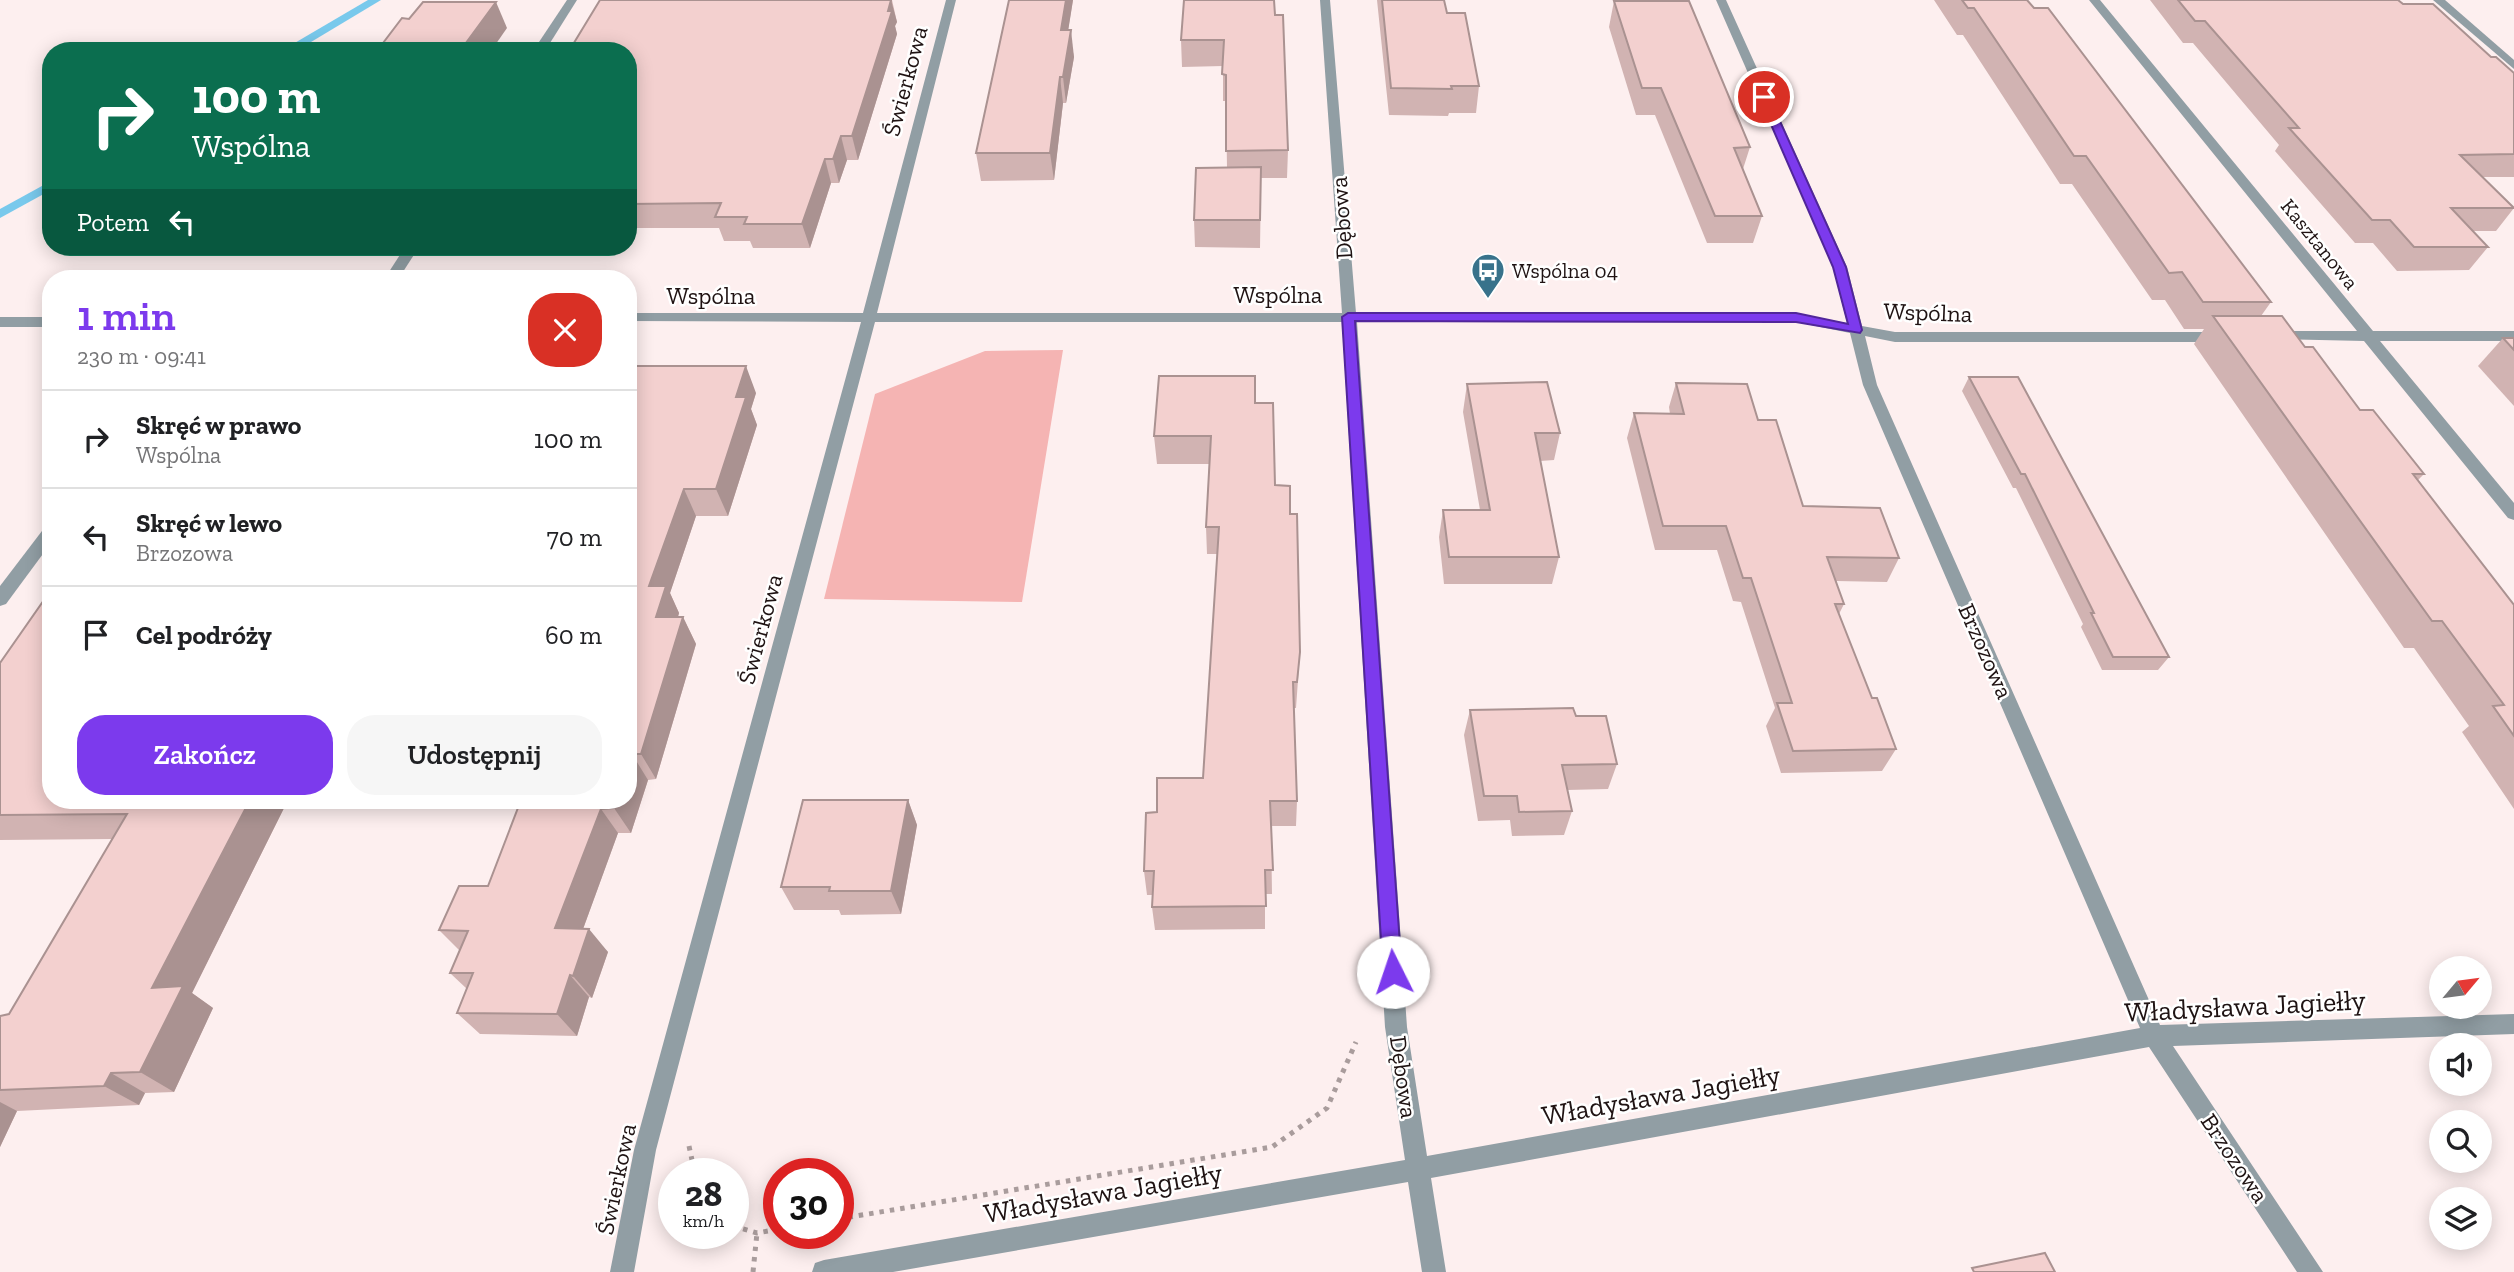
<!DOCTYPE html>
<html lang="pl">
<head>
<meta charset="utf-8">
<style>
	body { margin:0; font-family:"Zilla Slab",serif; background:#f6f6f6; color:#202124; height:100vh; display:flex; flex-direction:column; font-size:26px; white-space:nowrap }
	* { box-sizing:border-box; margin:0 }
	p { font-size:23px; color:#757577 }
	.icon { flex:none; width:38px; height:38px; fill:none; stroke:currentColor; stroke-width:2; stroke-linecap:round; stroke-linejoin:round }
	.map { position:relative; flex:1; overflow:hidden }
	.sheet { position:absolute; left:42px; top:270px; width:595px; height:539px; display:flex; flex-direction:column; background:#fff; border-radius:28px; box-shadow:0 4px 18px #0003 }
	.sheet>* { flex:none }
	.guide { position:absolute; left:42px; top:42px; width:595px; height:214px; border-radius:28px; box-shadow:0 4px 18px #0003; background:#0b6e4f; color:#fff; overflow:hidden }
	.needle { width:46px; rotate:61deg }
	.controls { position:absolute; left:2429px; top:956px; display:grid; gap:14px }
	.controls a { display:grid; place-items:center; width:63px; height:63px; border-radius:50%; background:#fff; box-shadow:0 4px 18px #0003; font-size:35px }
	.speed { position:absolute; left:658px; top:1158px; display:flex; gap:14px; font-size:35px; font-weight:700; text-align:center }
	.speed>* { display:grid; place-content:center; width:91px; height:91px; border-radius:50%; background:#fff; box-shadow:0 4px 18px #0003; line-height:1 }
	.speed small { font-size:18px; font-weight:400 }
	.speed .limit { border:10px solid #d22; background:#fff; color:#111 }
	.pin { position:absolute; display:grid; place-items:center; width:60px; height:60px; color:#fff; margin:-30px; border:4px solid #fff; border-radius:50%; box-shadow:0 2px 7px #0007 }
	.me { position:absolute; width:77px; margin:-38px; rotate:356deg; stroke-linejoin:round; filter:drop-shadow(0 0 5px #0008) }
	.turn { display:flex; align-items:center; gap:24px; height:147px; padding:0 35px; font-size:32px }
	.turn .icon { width:91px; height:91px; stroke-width:2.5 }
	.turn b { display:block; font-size:49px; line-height:60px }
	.then { display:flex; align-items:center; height:66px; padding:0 35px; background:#0003; gap:14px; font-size:26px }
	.round { display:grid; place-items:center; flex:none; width:74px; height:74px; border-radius:28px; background:#f6f6f6 }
	.head { display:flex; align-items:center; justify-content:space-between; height:119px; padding:0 35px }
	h1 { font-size:42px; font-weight:600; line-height:52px; color:#7c3aed }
	.cta { display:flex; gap:14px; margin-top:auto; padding:14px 35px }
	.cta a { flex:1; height:80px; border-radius:28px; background:#7c3aed; color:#fff; font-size:28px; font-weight:600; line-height:80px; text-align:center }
	.cta a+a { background:#f6f6f6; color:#202124 }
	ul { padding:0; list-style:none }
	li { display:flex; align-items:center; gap:21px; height:98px; padding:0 35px; border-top:2px solid #e0e0e0 }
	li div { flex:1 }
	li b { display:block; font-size:26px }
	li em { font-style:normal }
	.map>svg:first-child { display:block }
</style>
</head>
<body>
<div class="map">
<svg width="2514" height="1272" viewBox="0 0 2514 1272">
	<rect width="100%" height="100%" fill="#fdefef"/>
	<polygon fill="#f5b4b3" points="1063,350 1022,602 824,599 875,394 985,351"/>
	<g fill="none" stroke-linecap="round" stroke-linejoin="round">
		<g fill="#79c9ec" fill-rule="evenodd">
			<polygon points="368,0 381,0 296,51 281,51"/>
			<polygon points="51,181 51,190 0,218 0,209"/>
		</g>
		<g stroke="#a99c9c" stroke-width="5" stroke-dasharray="4.5 6" stroke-linecap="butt">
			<polyline points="689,1146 695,1174"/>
			<polyline points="838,1219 1272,1147 1327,1108 1356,1042"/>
			<polyline points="733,1226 757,1233 779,1229"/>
			<polyline points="753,1272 757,1233"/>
		</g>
		<g fill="#919ea4" fill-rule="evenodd">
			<polygon points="567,0 577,0 545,51 533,51"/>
			<path d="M946 0H956L877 313H1342L1320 0H1330L1356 313 1796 314 1847 323 1833 267 1716 0H1726L1847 267 1862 326 1895 332H2222L2229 337 2222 342H1895L1865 336 1877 385 2160 1025 2514 1014V1034L2173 1046 2323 1272H2297L2149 1047 1431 1178 1446 1272H1422L1408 1182 893 1272H812L815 1263 824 1260 1405 1160 1385 1027 1342 322H875L656 1150 634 1272H610L634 1150 861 322 628 321V313H863ZM1357 322H1796L1850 333 1863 385 2140 1028 1427 1156 1407 1027Z"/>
			<polygon points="2089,0 2100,0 2373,331 2514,331 2514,341 2380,341 2514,503 2514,520 2508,518 2364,341 2270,339 2268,336 2275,331 2357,331"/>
			<polygon points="2433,0 2445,0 2514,60 2514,69"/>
			<polygon points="405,247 419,247 399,278 385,278"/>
			<rect x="0" y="317" width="51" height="10"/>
			<polygon points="51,525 51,543 6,604 0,606 0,586 45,527"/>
		</g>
	</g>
	<g fill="#d1b3b2">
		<polygon points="600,0 892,0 897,22 895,26 897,34 858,160 847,160 839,183 831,183 810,248 753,248 750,241 724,241 719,228 628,228 628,51"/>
		<polygon points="1009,0 1073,0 1068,30 1074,57 1066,103 1063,103 1054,180 981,181 976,153"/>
		<polygon points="1274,0 1288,150 1287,178 1261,178 1260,248 1195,247 1194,220 1227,168 1226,101 1223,101 1223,66 1182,67 1181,40"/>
		<polygon points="1377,0 1444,0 1447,13 1479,86 1476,113 1449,113 1448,116 1389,115"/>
		<polygon points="1934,0 2027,0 2271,302 2261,316 2305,347 2360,410 2424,474 2418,480 2514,605 2514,809 2462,732 2469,726 2414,648 2404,648 2194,344 2204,329 2184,329 2165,300 2152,300 2072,184 2060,184 1963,35 1957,35"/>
		<polygon points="2150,0 2398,0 2514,73 2514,177 2483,177 2514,208 2496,231 2472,231 2488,247 2469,270 2397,271 2373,243 2355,243 2275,151 2279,145 2193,43 2183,43"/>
		<polygon points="1614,1 1750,147 1743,169 1762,216 1753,243 1707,243 1655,115 1636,115 1609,27"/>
		<polygon points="255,247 335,247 332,251 258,251"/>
		<polygon points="2503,338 2514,338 2514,406 2478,366"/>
		<polygon points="1969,377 2169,657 2158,670 2102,670 2081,627 2083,624 2016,488 2013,488 1962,391"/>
		<polygon points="1676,383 1758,420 1803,506 1899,558 1887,582 1836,581 1844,604 1839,614 1872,698 1896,749 1882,771 1781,773 1766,726 1775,708 1741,602 1733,601 1717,550 1655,550 1627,438 1634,413 1670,414 1669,407"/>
		<polygon points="628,384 756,393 751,409 757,425 728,516 696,516 670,593 679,613 678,617 683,617 696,644 656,779 648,780 631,833 618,833 583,929 608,952 592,998 589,997 577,1036 480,1034 457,1013 467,989 450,973 460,951 439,930 488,886 521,800 628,800"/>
		<polygon points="1467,384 1560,433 1554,460 1540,461 1559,557 1552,584 1444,584 1439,537 1443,510 1480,510 1463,412"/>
		<polygon points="1255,403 1275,485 1290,514 1300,652 1296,708 1294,708 1297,801 1296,826 1271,826 1272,894 1265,894 1265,929 1155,930 1152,907 1153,895 1147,895 1144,871 1157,812 1203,778 1218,554 1207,554 1206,527 1209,464 1157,464 1154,436"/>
		<polygon points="0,663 51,800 288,800 192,993 213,1008 174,1092 145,1093 139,1105 17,1111 0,1147 0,1016 9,1014 112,839 0,840"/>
		<polygon points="1470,710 1576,716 1617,764 1608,789 1567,790 1572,811 1564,835 1512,836 1510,820 1478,821 1464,735"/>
		<polygon points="908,800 917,825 901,914 841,915 839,910 794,910 781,887"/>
	</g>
	<g fill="#aa9291">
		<polygon points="891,0 897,22 895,26 897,34 858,160 852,136"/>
		<polygon points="1066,0 1073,0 1064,57 1061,30"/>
		<polygon points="496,2 507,28 491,51 460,51"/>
		<polygon points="1071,30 1074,57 1066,103 1063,77"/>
		<polygon points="1060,77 1063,103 1054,180 1050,153"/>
		<polygon points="841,136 847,160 839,183 833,159"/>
		<polygon points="825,159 831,183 810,248 802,224"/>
		<polygon points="746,366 756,393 751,409 757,425 728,516 716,489 736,397"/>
		<polygon points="684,489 696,516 670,593 679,613 670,644 656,617 649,586"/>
		<polygon points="683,617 696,644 656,779 641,754"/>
		<polygon points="632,754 648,780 631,833 614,808 617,800 628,800 628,765"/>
		<polygon points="250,800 288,800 192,993 213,1008 174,1092 140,1072 152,988"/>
		<polygon points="908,800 917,825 901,914 891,891"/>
		<polygon points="601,809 618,833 575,951 555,928"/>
		<polygon points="589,929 608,952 592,998 573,976"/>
		<polygon points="570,975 589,997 577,1036 557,1014"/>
		<polygon points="111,1073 145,1093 139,1105 104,1086"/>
		<polygon points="0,1102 17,1111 0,1147"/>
	</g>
	<g fill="#f3d0cf" stroke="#aa9291" stroke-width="2">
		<polygon points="600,0 891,0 888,11 892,11 852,136 841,136 833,159 825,159 802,224 744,224 747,217 715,217 721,203 628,204 628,51 569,51"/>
		<polygon points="1009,0 1066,0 1061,30 1071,30 1063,77 1060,77 1050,153 976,153"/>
		<polygon points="1184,0 1274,0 1275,15 1283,15 1288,150 1226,151 1226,75 1222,74 1224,40 1181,40"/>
		<polygon points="1382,0 1444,0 1447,13 1465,13 1479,86 1451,86 1452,89 1391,88"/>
		<polygon points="1962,0 2027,0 2034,8 2048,8 2271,302 2203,302 2182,272 2169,273 2086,156 2074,156 1974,8 1968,8"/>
		<polygon points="2178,0 2398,0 2403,4 2433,4 2491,57 2496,57 2514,73 2514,154 2460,155 2514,208 2451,208 2488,247 2414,247 2390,220 2372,220 2289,128 2299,128 2205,21 2195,21"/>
		<polygon points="1614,1 1689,1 1750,147 1734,148 1762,216 1715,216 1661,88 1642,88"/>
		<polygon points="423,2 496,2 460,51 377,51 402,18 409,19"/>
		<polygon points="1261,167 1260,220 1194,220 1196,168"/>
		<polygon points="2213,316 2282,316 2305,347 2313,347 2360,410 2373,410 2424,474 2413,474 2514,605 2514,736 2493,706 2504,705 2442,621 2432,621"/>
		<polygon points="2503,338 2514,338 2514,350"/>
		<polygon points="636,366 746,366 736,397 746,397 716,489 684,489 649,586 666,586 656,617 683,617 641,754 632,754 628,765 628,384"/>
		<polygon points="1159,376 1255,376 1255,403 1273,403 1275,485 1290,486 1290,514 1297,514 1300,652 1297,682 1293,682 1297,801 1270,801 1273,870 1265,870 1266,906 1152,907 1154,871 1144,871 1146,813 1157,812 1157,778 1203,778 1219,527 1206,527 1211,436 1154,436"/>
		<polygon points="1969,377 2018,377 2169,657 2113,657 2091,613 2094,613 2025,474 2021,474"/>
		<polygon points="1547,382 1560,433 1535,433 1559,557 1449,557 1443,510 1490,510 1467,384"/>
		<polygon points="1676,383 1747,384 1758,420 1776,420 1803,506 1880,508 1899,558 1827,557 1844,604 1835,604 1872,698 1877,698 1896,749 1793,751 1777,703 1792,703 1751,578 1743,578 1726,526 1663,526 1634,413 1684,414"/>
		<polygon points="51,590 51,800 250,800 152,988 183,986 140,1072 111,1073 104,1086 0,1090 0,1016 9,1014 127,814 0,815 0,663"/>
		<polygon points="1573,708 1576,716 1606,716 1617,764 1562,765 1572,811 1519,812 1517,796 1484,796 1470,710"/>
		<polygon points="521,800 617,800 614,808 601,809 555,928 589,929 573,976 570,975 557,1014 457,1013 473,973 450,973 468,931 439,930 459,886 488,886"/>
		<polygon points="803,800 908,800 891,891 829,891 830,887 781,887"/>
		<polygon points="2045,1253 2055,1272 1974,1272 1972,1268"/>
	</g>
	<polygon fill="#7c3aed" stroke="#51269a" stroke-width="2" points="1764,94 1769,97 1846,267 1862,330 1860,333 1796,322 1355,321 1402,972 1399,978 1393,981 1386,978 1383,972 1342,317 1348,313 1796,313 1848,324 1833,267 1759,97"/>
	<defs>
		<symbol id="bus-pin" viewBox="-11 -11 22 30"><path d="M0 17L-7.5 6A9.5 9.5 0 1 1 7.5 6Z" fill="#38728b" stroke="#fff"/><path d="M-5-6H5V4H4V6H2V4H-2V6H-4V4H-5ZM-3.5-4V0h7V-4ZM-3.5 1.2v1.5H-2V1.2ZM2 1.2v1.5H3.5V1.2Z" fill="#fff"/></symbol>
	</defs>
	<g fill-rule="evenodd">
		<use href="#bus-pin" x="1469" y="251" width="38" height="52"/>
	</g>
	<g text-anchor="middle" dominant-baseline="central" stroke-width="5" stroke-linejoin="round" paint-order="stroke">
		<g font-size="21" fill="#1f1313" stroke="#fff">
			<text transform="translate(2320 244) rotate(51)">Kasztanowa</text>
		</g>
		<g font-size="21" fill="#1f1313" stroke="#fff" text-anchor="start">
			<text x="1512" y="270">Wspólna 04</text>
		</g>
		<g font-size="24" fill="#1f1313" stroke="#fff">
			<text transform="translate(905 81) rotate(-75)">Świerkowa</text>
			<text transform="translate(1341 218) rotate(-94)">Dębowa</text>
			<text x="1278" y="294">Wspólna</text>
			<text x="711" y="295">Wspólna</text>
			<text transform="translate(1928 312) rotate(2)">Wspólna</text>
			<text transform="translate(760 629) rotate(-75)">Świerkowa</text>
			<text transform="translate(1986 651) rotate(66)">Brzozowa</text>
			<text transform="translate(1404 1077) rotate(82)">Dębowa</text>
			<text transform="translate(2235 1158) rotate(56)">Brzozowa</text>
			<text transform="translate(616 1179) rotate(-78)">Świerkowa</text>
		</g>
		<g font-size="28" fill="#1f1313" stroke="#fff">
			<text transform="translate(2245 1006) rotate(-3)">Władysława Jagiełły</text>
			<text transform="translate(1661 1095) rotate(-10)">Władysława Jagiełły</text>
			<text transform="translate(1103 1193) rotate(-10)">Władysława Jagiełły</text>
		</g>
	</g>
</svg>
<div class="controls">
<a><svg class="needle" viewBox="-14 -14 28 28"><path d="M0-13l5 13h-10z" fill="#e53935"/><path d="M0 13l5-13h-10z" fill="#757577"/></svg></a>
<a><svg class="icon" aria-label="sound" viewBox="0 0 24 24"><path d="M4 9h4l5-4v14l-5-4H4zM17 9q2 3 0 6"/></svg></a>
<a><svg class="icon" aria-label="search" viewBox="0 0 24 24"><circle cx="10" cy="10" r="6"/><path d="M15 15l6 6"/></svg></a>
<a><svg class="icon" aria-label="layers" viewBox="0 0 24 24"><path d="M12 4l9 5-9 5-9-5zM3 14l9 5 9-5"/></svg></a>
</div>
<div class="speed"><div>28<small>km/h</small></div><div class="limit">30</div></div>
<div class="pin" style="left:1764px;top:97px;background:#d93025"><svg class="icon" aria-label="arrive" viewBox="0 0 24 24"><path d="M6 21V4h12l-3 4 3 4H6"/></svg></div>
<svg class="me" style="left:1393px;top:972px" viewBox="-20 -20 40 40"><circle r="19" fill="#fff"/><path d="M0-13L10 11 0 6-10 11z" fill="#7c3aed"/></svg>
<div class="guide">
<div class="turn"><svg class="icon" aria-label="right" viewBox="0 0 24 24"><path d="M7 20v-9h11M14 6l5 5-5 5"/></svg><div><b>100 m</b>Wspólna</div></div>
<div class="then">Potem<svg class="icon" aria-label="left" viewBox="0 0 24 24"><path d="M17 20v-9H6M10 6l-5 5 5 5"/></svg></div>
</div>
<section class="sheet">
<div class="head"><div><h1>1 min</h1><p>230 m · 09:41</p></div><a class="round" style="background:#d93025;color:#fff"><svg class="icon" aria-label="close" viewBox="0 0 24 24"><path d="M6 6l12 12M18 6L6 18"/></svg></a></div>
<ul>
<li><svg class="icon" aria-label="right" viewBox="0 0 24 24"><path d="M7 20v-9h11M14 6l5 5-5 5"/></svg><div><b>Skręć w prawo</b><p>Wspólna</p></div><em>100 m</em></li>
<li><svg class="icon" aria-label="left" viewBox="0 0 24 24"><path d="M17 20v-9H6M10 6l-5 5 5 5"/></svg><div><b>Skręć w lewo</b><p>Brzozowa</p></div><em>70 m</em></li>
<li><svg class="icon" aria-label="arrive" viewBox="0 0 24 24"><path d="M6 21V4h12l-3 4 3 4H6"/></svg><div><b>Cel podróży</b></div><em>60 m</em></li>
</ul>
<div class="cta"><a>Zakończ</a><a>Udostępnij</a></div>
</section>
</div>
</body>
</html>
